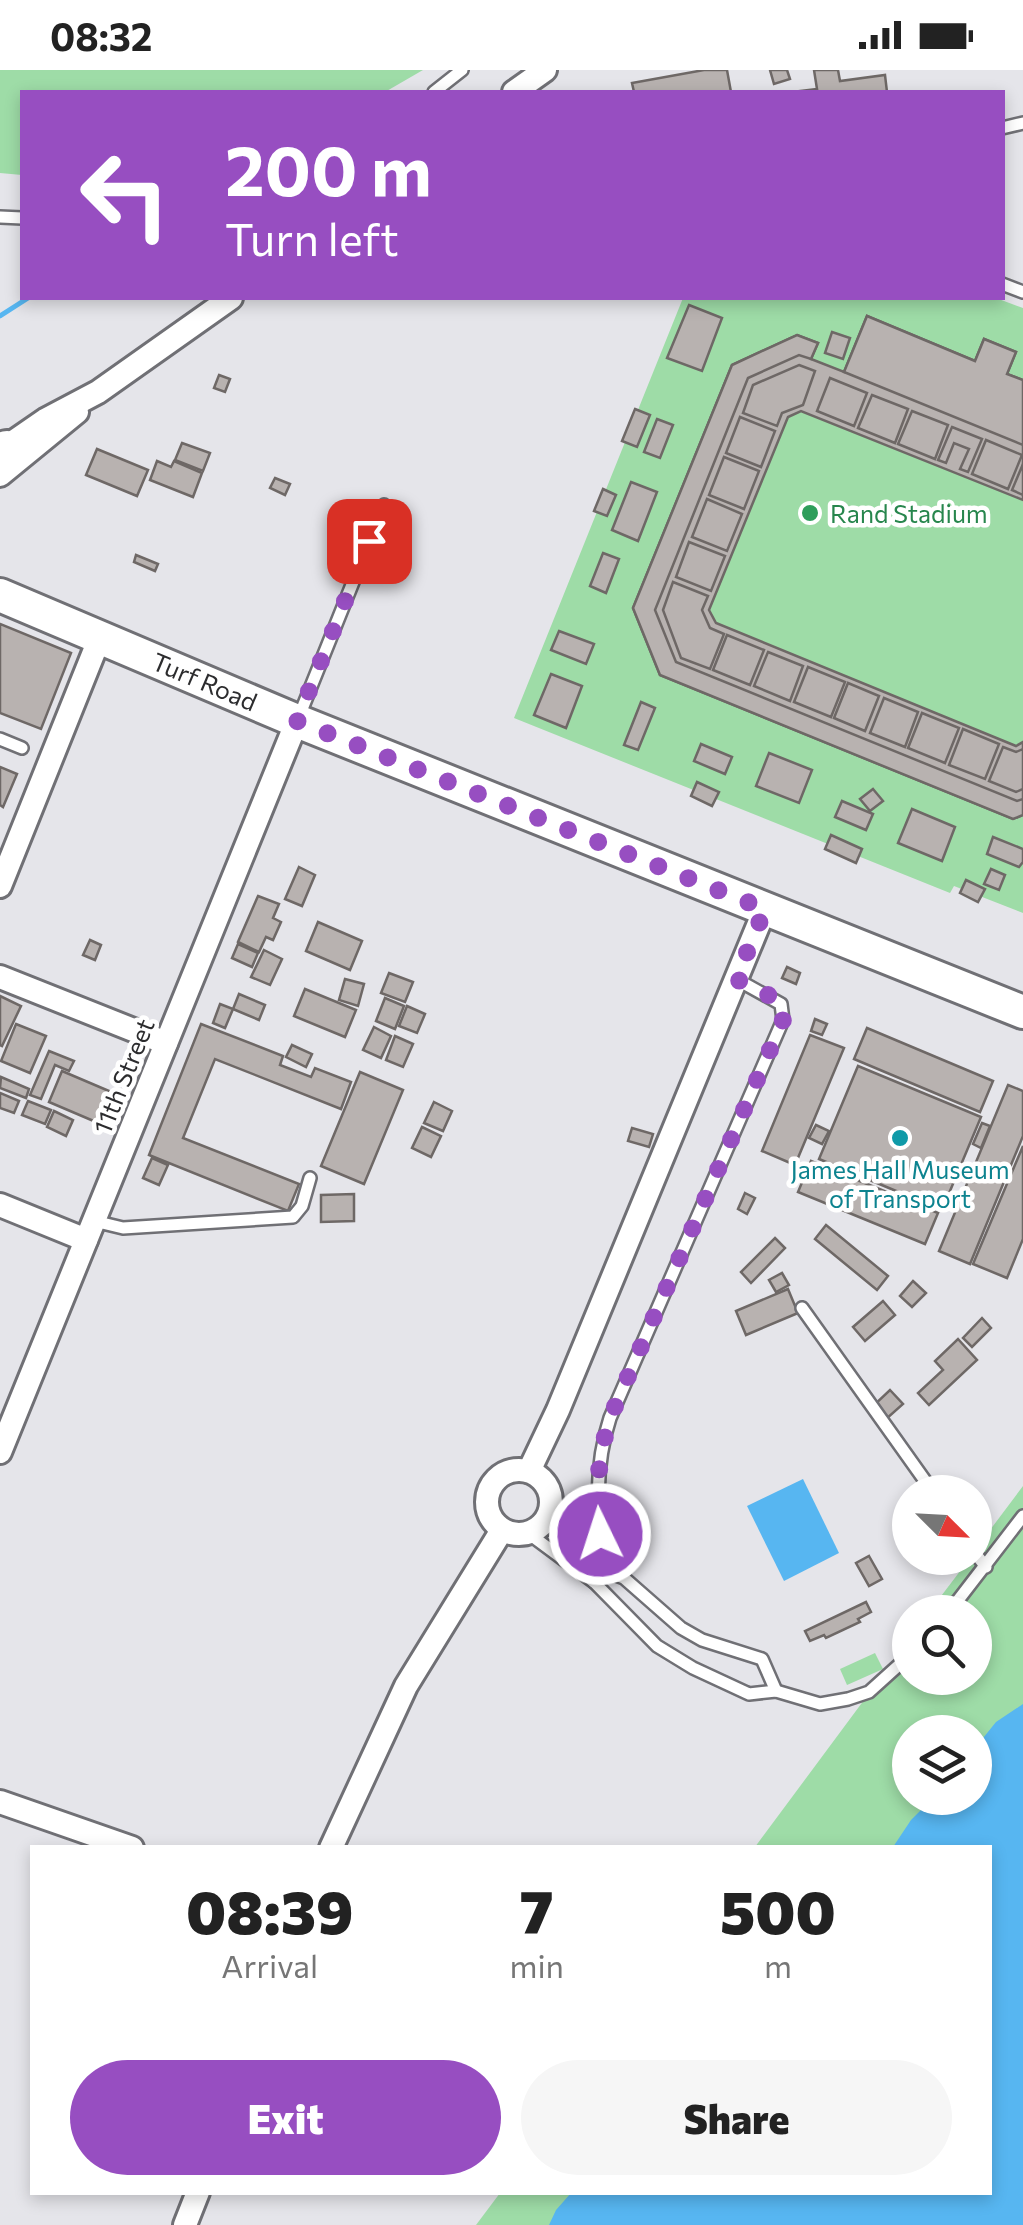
<!DOCTYPE html>
<html lang="en">
<head>
<meta charset="utf-8">
<style>
	body { margin:0; font-family:Commissioner,sans-serif; background:#f6f6f6; color:#222; height:100vh; display:flex; flex-direction:column; font-size:38px; white-space:nowrap }
	* { box-sizing:border-box; margin:0 }
	p { font-size:32px; color:#767676 }
	.icon { flex:none; width:55px; height:55px; fill:none; stroke:currentColor; stroke-width:2; stroke-linecap:round; stroke-linejoin:round }
	.map { position:relative; flex:1; overflow:hidden }
	.panel { position:absolute; left:30px; top:1775px; width:962px; height:350px; display:flex; flex-direction:column; background:#fff; border-radius:0px; box-shadow:0 5px 15px #0003 }
	.panel>* { flex:none }
	.hud { position:absolute; left:20px; top:20px; width:985px; height:210px; border-radius:0px; box-shadow:0 5px 15px #0003; background:#974ec1; color:#fff; overflow:hidden }
	.needle { width:65px; rotate:114deg }
	.fabs { position:absolute; left:892px; top:1405px; display:grid; gap:20px }
	.fabs a { display:grid; place-items:center; width:100px; height:100px; border-radius:50%; background:#fff; box-shadow:0 5px 15px #0003; font-size:50px }
	.pin { position:absolute; display:grid; place-items:center; width:85px; height:85px; color:#fff; margin:-42px; border-radius:20px; box-shadow:0 5px 15px #0006 }
	.me { position:absolute; width:110px; margin:-55px; rotate:356deg; stroke-linejoin:round; filter:drop-shadow(0 0 8px #0008) }
	.turn { display:flex; align-items:center; gap:35px; height:210px; padding:0 40px; font-size:45px }
	.turn .icon { width:130px; height:130px; stroke-width:2.5 }
	.turn b { display:block; font-size:70px; line-height:85px }
	.eta { display:flex; justify-content:space-evenly; align-items:center; height:170px; text-align:center }
	.eta b { font-size:60px; font-weight:800; line-height:70px }
	.action { display:flex; gap:20px; margin-top:auto; padding:20px 40px }
	.action a { flex:1; height:115px; border-radius:60px; background:#974ec1; color:#fff; font-size:40px; font-weight:800; line-height:115px; text-align:center }
	.action a+a { background:#f6f6f6; color:#222 }
	.status { display:flex; justify-content:space-between; align-items:center; height:70px; padding:0 50px; background:#fff; direction:ltr }
	.status svg { height:28px; fill:currentColor }
	.map>svg:first-child { display:block }
</style>
</head>
<body>
<div class="status"><b>08:32</b><svg viewBox="0 0 49 12"><path d="M0 12V9h3v3zM5 12V6h3v6zM10 12V3h3v9zM15 12V0h3v12zM26 1h20v11H26zM47 4h2v5h-2z"/></svg></div>
<div class="map">
<svg width="1023" height="2155" viewBox="0 0 1023 2155">
	<rect width="100%" height="100%" fill="#e5e5ea"/>
	<g fill="#9edca7" fill-rule="evenodd">
		<polygon points="0,0 423,0 385,22 22,22 22,105 0,103"/>
		<polygon points="683,228 996,228 1023,238 1023,843 954,816 950,823 514,648"/>
		<path d="M1023 1416V2155H476L500 2123 990 2122V1778L755 1777 910 1568V1608H975V1542H929L970 1488H975V1480ZM910 1662H975V1728H910Z"/>
		<polygon points="875,1583 883,1599 847,1615 840,1599"/>
	</g>
	<g fill="#57b6f1">
		<polygon points="803,1409 839,1483 784,1511 747,1436"/>
		<polygon points="1023,1634 1023,2155 549,2155 556,2140 571,2123 990,2122 990,1778 893,1777 911,1750 933,1728 975,1728 975,1678 996,1652"/>
	</g>
	<g fill="none" stroke-linecap="round" stroke-linejoin="round">
		<polyline stroke="#57b6f1" stroke-width="5" points="0,246 28,228"/>
	</g>
	<g fill="#b8b2b0" stroke="#6e6866" stroke-width="2.5">
		<polygon points="704,0 727,0 731,22 634,22 632,13"/>
		<polygon points="770,0 787,0 790,9 774,14"/>
		<polygon points="814,0 838,0 840,11 885,5 887,22 792,22 817,19"/>
		<polygon points="689,235 722,248 702,301 667,288"/>
		<polygon points="867,246 975,291 984,269 1016,282 1007,304 1023,310 1023,430 801,341 788,347 709,540 716,553 1016,676 1023,672 1023,745 1013,749 660,605 633,538 732,295 797,265 818,273 811,289 844,302"/>
		<polygon points="867,246 975,291 984,269 1016,282 1007,304 1023,310 1023,375 844,302"/>
		<polygon points="832,262 850,268 843,289 825,283"/>
		<polygon points="797,265 818,273 811,289 799,285 748,308 655,540 676,592 1017,731 1023,729 1023,745 1013,749 660,605 633,538 732,295"/>
		<polygon points="799,295 815,301 803,335 782,343 777,356 743,343 753,315"/>
		<polygon points="219,305 230,309 225,322 214,318"/>
		<polygon points="830,308 867,323 854,356 817,341"/>
		<polygon points="872,325 908,339 895,373 858,358"/>
		<polygon points="635,339 650,345 637,377 622,371"/>
		<polygon points="912,341 948,355 935,389 898,374"/>
		<polygon points="740,347 775,361 761,397 726,383"/>
		<polygon points="657,349 673,355 660,388 644,382"/>
		<polygon points="952,357 982,369 968,402 960,399 969,379 954,373 946,393 938,390"/>
		<polygon points="986,370 1022,385 1008,419 972,404"/>
		<polygon points="182,373 210,383 203,401 175,390"/>
		<polygon points="97,379 148,400 137,426 86,405"/>
		<polygon points="724,387 759,401 744,439 709,425"/>
		<polygon points="157,391 171,397 174,391 202,403 193,427 150,410"/>
		<polygon points="1023,394 1023,425 1012,420"/>
		<polygon points="275,408 290,414 285,425 270,418"/>
		<polygon points="631,412 657,422 638,471 612,460"/>
		<polygon points="603,419 616,425 607,446 594,441"/>
		<polygon points="707,429 742,444 727,481 692,467"/>
		<polygon points="689,472 725,486 711,521 676,507"/>
		<polygon points="603,483 619,489 606,523 590,516"/>
		<polygon points="136,485 158,494 155,501 134,492"/>
		<polygon points="673,512 708,526 702,540 710,558 724,564 710,599 681,588 663,540"/>
		<polygon points="0,554 71,583 41,659 0,643"/>
		<polygon points="559,561 594,574 586,594 551,580"/>
		<polygon points="727,565 764,580 750,615 713,600"/>
		<polygon points="768,582 803,596 790,631 754,616"/>
		<polygon points="808,597 845,612 831,647 794,632"/>
		<polygon points="551,604 582,616 566,658 534,645"/>
		<polygon points="848,613 879,626 865,661 834,648"/>
		<polygon points="884,628 918,642 905,677 870,663"/>
		<polygon points="641,632 655,638 638,680 624,675"/>
		<polygon points="922,643 959,658 945,693 908,678"/>
		<polygon points="963,659 999,674 985,709 949,695"/>
		<polygon points="701,674 732,687 725,704 694,691"/>
		<polygon points="1003,677 1016,682 1023,679 1023,719 1016,722 989,711"/>
		<polygon points="769,683 812,700 799,733 756,716"/>
		<polygon points="0,697 17,704 3,737 0,735"/>
		<polygon points="697,712 719,722 712,736 691,726"/>
		<polygon points="873,719 883,731 870,741 860,729"/>
		<polygon points="842,731 873,744 866,760 835,747"/>
		<polygon points="912,739 955,757 942,791 898,773"/>
		<polygon points="831,765 862,779 856,793 825,779"/>
		<polygon points="993,767 1023,779 1023,792 1019,797 987,784"/>
		<polygon points="299,797 315,805 302,836 285,829"/>
		<polygon points="991,799 1005,805 999,820 984,814"/>
		<polygon points="966,810 985,819 978,832 960,823"/>
		<polygon points="258,826 279,834 273,848 281,852 273,870 266,867 259,882 238,872"/>
		<polygon points="318,852 362,871 350,900 306,881"/>
		<polygon points="90,870 101,875 95,890 83,885"/>
		<polygon points="238,874 258,883 252,897 232,888"/>
		<polygon points="264,880 282,889 270,915 251,907"/>
		<polygon points="787,897 800,903 796,914 782,908"/>
		<polygon points="389,903 413,912 405,932 381,923"/>
		<polygon points="345,909 364,914 358,936 339,930"/>
		<polygon points="305,919 356,940 345,967 294,946"/>
		<polygon points="239,924 265,935 259,950 233,939"/>
		<polygon points="0,926 21,936 2,976 0,975"/>
		<polygon points="385,928 404,936 395,959 376,951"/>
		<polygon points="220,934 233,939 225,958 213,953"/>
		<polygon points="407,936 425,944 417,963 399,956"/>
		<polygon points="815,949 827,954 822,965 811,961"/>
		<polygon points="16,954 46,966 30,1003 1,991"/>
		<polygon points="201,954 283,986 280,995 311,1007 315,998 351,1012 341,1039 215,989 183,1068 299,1114 288,1141 149,1085"/>
		<polygon points="374,957 391,966 381,988 363,980"/>
		<polygon points="867,958 993,1011 980,1042 854,989"/>
		<polygon points="810,965 844,978 795,1095 762,1081"/>
		<polygon points="395,966 413,974 403,997 386,990"/>
		<polygon points="292,975 312,984 306,997 286,987"/>
		<polygon points="49,981 74,991 69,1001 55,995 41,1029 30,1025"/>
		<polygon points="858,996 981,1047 942,1140 819,1089"/>
		<polygon points="62,1001 116,1024 103,1055 49,1032"/>
		<polygon points="360,1002 403,1020 364,1114 321,1096"/>
		<polygon points="1,1007 29,1019 26,1028 0,1018"/>
		<polygon points="1008,1015 1023,1021 1023,1066 970,1194 939,1181"/>
		<polygon points="0,1023 19,1031 14,1043 0,1038"/>
		<polygon points="28,1031 51,1040 45,1054 22,1045"/>
		<polygon points="434,1032 452,1041 443,1061 424,1053"/>
		<polygon points="54,1041 73,1050 66,1066 47,1057"/>
		<polygon points="982,1053 990,1056 981,1078 973,1074"/>
		<polygon points="816,1055 829,1061 822,1074 809,1068"/>
		<polygon points="422,1057 441,1066 431,1087 412,1078"/>
		<polygon points="632,1058 653,1064 649,1077 628,1071"/>
		<polygon points="1023,1076 1023,1169 1007,1208 973,1194"/>
		<polygon points="152,1088 168,1095 159,1115 143,1108"/>
		<polygon points="811,1091 938,1143 925,1174 798,1122"/>
		<polygon points="745,1123 755,1128 747,1144 738,1139"/>
		<polygon points="354,1124 354,1151 321,1152 321,1125"/>
		<polygon points="826,1155 888,1206 877,1220 815,1169"/>
		<polygon points="775,1168 785,1178 751,1213 741,1202"/>
		<polygon points="782,1203 789,1215 776,1222 769,1210"/>
		<polygon points="913,1211 926,1223 912,1237 900,1226"/>
		<polygon points="788,1219 798,1243 746,1265 736,1241"/>
		<polygon points="883,1231 895,1245 865,1271 853,1257"/>
		<polygon points="982,1248 991,1258 972,1277 963,1268"/>
		<polygon points="958,1269 977,1290 929,1335 918,1323 943,1300 935,1291"/>
		<polygon points="890,1320 903,1334 885,1350 873,1336"/>
		<polygon points="869,1486 882,1509 869,1516 856,1493"/>
		<polygon points="866,1532 871,1542 858,1549 860,1552 826,1568 824,1565 810,1571 805,1561"/>
	</g>
	<g fill="none" stroke-linecap="round" stroke-linejoin="round">
		<defs>
			<g id="lane">
				<polyline points="434,22 462,0"/>
				<polyline points="1002,58 1023,53"/>
				<polyline points="0,147 22,148"/>
				<polyline points="1002,214 1023,222"/>
				<polyline points="298,649 384,435"/>
				<polyline points="0,669 22,678"/>
				<polyline points="94,1151 123,1158 293,1147 302,1136 310,1108"/>
				<polyline points="802,1238 933,1422"/>
				<polyline points="548,1445 603,1500 624,1508 681,1558 702,1570 762,1589 776,1621"/>
				<polyline points="528,1463 594,1512 657,1576 693,1598 749,1624 776,1621 820,1634 848,1629 869,1622 910,1585"/>
				<polyline points="975,1483 986,1497"/>
				<path d="M594 1512 603 1500C598 1446 593 1400 610 1348L783 950 781 934 736 909"/>
				<polyline points="949,1542 1023,1446"/>
			</g>
			<g id="street">
				<polyline points="514,22 545,0"/>
				<polyline points="0,381 45,350 98,322 231,228"/>
				<polyline points="0,405 77,342"/>
				<polyline points="0,816 100,567"/>
				<polyline points="0,907 166,973"/>
				<polyline points="0,1135 86,1170"/>
				<polyline points="0,1382 297,651"/>
				<circle cx="519" cy="1432" r="32"/>
				<polyline points="529,1401 558,1340 765,839"/>
				<polyline points="0,1732 132,1778"/>
				<polyline points="331,1778 406,1616 502,1460"/>
				<polyline points="185,2155 198,2122"/>
			</g>
			<g id="secondary">
				<polyline points="0,379 7,377"/>
				<polyline points="0,525 297,651 1023,942"/>
			</g>
		</defs>
		<use href="#lane" stroke="#707075" stroke-width="16"/>
		<use href="#street" stroke="#707075" stroke-width="28"/>
		<use href="#secondary" stroke="#707075" stroke-width="38"/>
		<use href="#lane" stroke="#fff" stroke-width="11"/>
		<use href="#street" stroke="#fff" stroke-width="22"/>
		<use href="#secondary" stroke="#fff" stroke-width="32"/>
	</g>
	<g fill="none" stroke-linecap="round" stroke-linejoin="round">
		<path stroke="#974ec1" stroke-width="18" stroke-dasharray="0 32.4" d="M369 471 297 651 765 839 736 909 774 928 784 941 783 950 610 1348C598 1388 595 1422 600 1464"/>
	</g>
	<circle fill="#2e9e5b" stroke="#fff" stroke-width="4" cx="810" cy="443" r="10"/>
	<circle fill="#0f9aa8" stroke="#fff" stroke-width="4" cx="900" cy="1068" r="10"/>
	<g text-anchor="middle" dominant-baseline="central" stroke-width="9" stroke-linejoin="round" paint-order="stroke">
		<g font-size="25" fill="#27864d" stroke="#fff" text-anchor="start">
			<text x="830" y="443">Rand Stadium</text>
		</g>
		<g font-size="25" fill="#2c2c2e" stroke="#fff">
			<text transform="translate(205 611) rotate(23)">Turf Road</text>
			<text transform="translate(123 1006) rotate(-68)">11th Street</text>
		</g>
		<g font-size="25" fill="#0d838f" stroke="#fff">
			<text x="900" y="1099">James Hall Museum<tspan x="900" dy="29">of Transport</tspan></text>
		</g>
	</g>
</svg>
<div class="fabs">
<a><svg class="needle" viewBox="-14 -14 28 28"><path d="M0-13l5 13h-10z" fill="#e53935"/><path d="M0 13l5-13h-10z" fill="#767676"/></svg></a>
<a><svg class="icon" aria-label="search" viewBox="0 0 24 24"><circle cx="10" cy="10" r="6"/><path d="M15 15l6 6"/></svg></a>
<a><svg class="icon" aria-label="layers" viewBox="0 0 24 24"><path d="M12 4l9 5-9 5-9-5zM3 14l9 5 9-5"/></svg></a>
</div>
<div class="pin" style="left:369px;top:471px;background:#d93025"><svg class="icon" aria-label="arrive" viewBox="0 0 24 24"><path d="M6 21V4h12l-3 4 3 4H6"/></svg></div>
<svg class="me" style="left:600px;top:1464px" viewBox="-20 -20 40 40"><circle r="17" fill="#974ec1" stroke="#fff" stroke-width="3"/><path d="M0-11L8 9 0 5-8 9z" fill="#fff"/></svg>
<div class="hud">
<div class="turn"><svg class="icon" aria-label="left" viewBox="0 0 24 24"><path d="M17 20v-9H6M10 6l-5 5 5 5"/></svg><div><b>200 m</b>Turn left</div></div>
</div>
<section class="panel">
<div class="eta">
<div><b>08:39</b><p>Arrival</p></div>
<div><b>7</b><p>min</p></div>
<div><b>500</b><p>m</p></div>
</div>
<div class="action"><a>Exit</a><a>Share</a></div>
</section>
</div>
</body>
</html>
